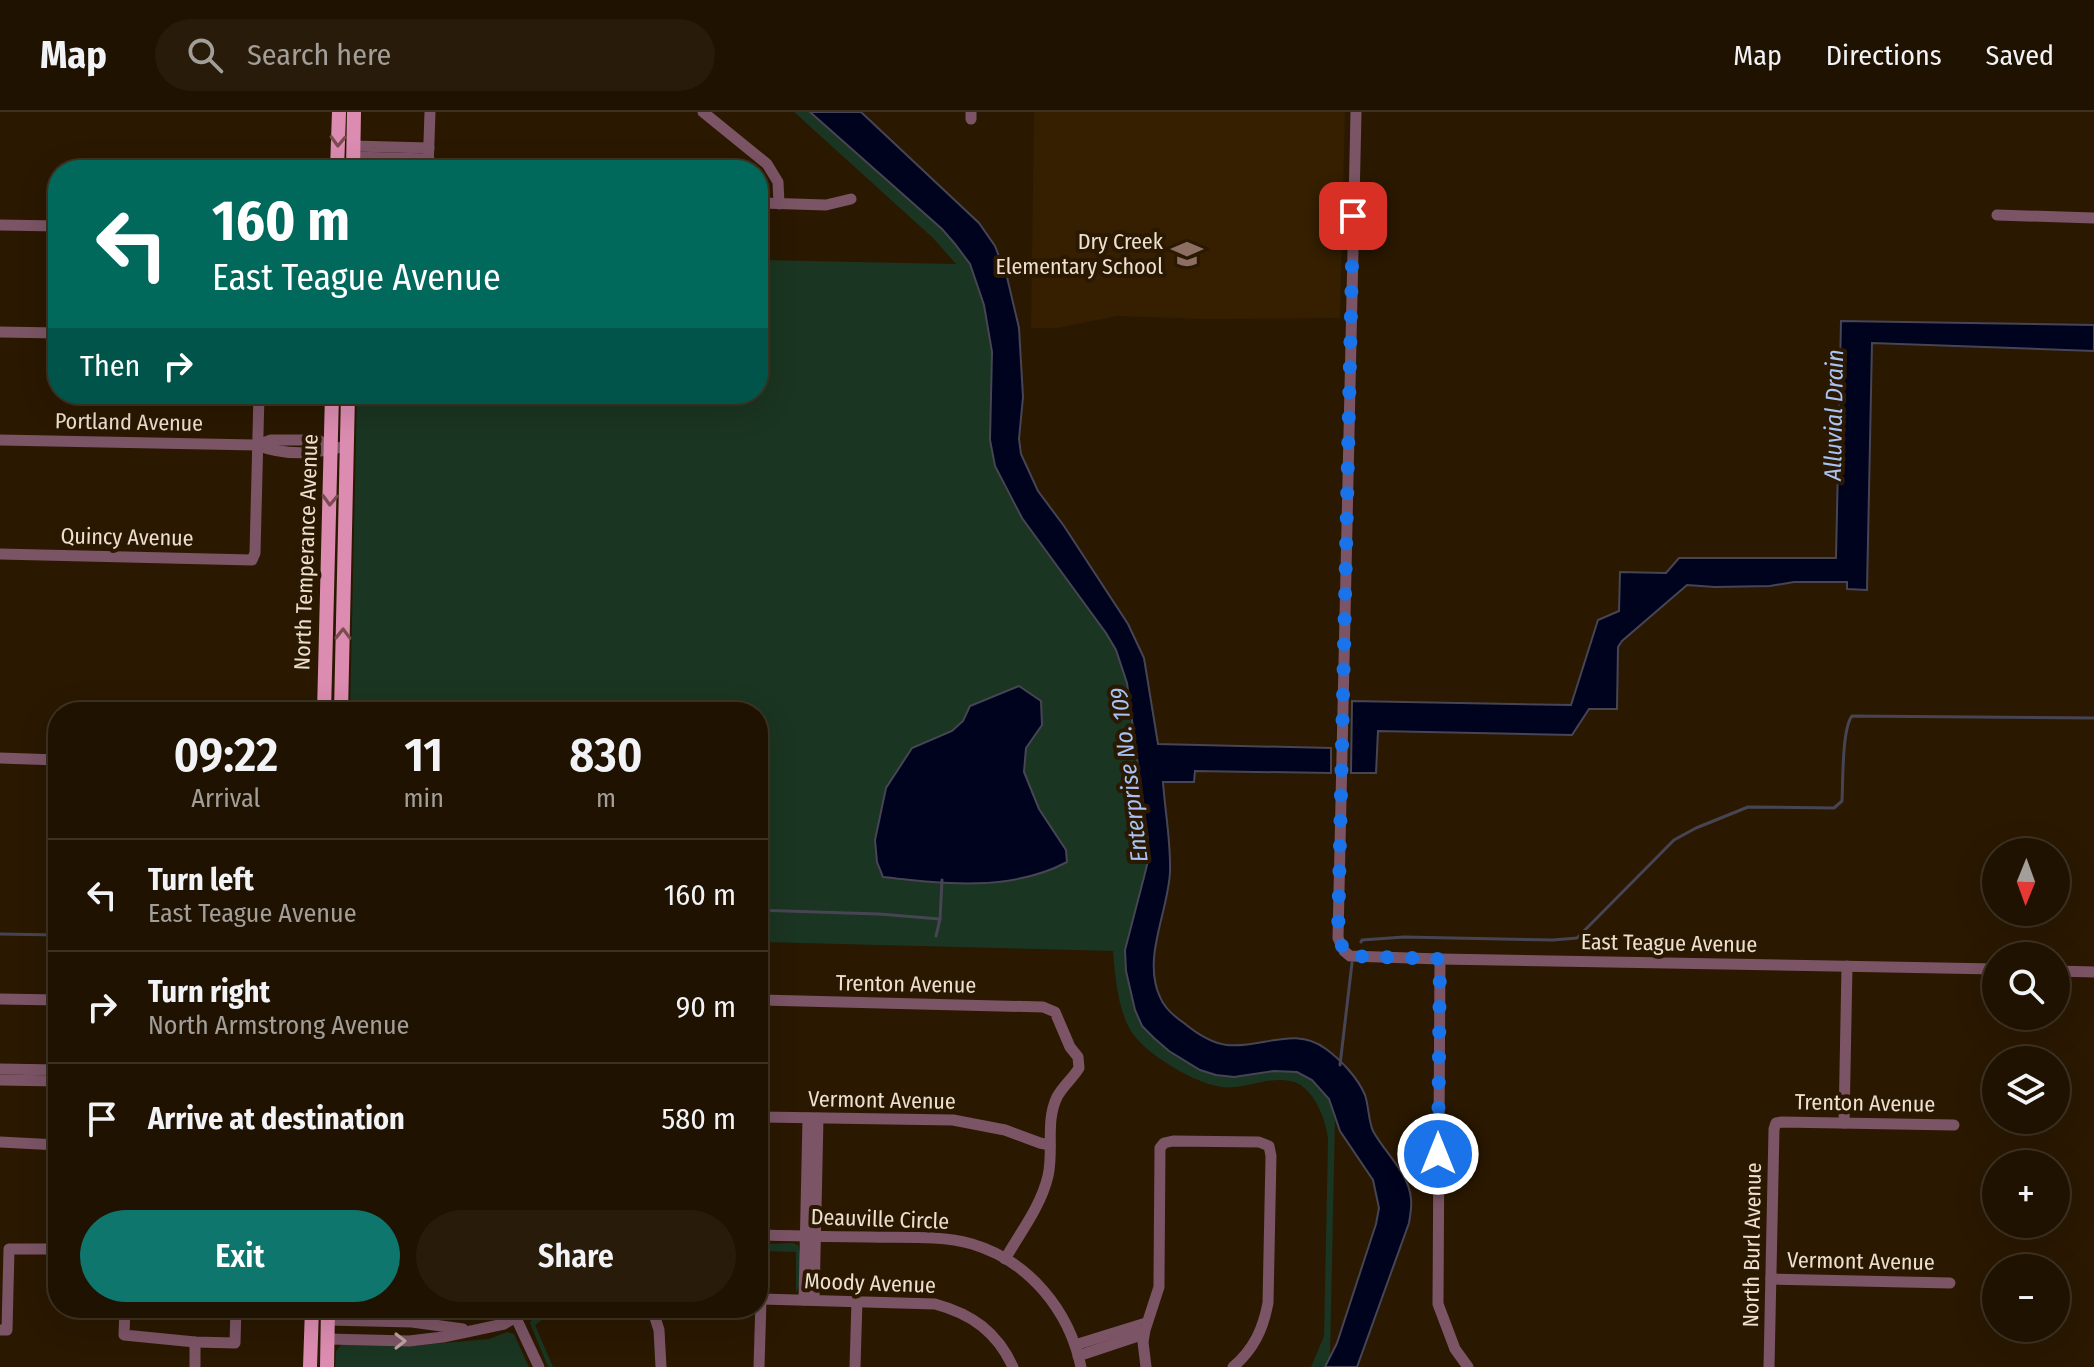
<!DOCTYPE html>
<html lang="en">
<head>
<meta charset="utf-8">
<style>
	body { margin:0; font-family:"Fira Sans Condensed",sans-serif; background:#281b0a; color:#f1f3f6; height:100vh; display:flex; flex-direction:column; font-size:30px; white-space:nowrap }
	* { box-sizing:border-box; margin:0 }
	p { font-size:26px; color:#a29e99 }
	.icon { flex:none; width:44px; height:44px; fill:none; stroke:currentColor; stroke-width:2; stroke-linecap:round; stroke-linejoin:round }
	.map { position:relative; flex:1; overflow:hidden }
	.drawer { position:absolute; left:48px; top:590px; width:720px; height:616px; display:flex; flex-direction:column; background:#201200; border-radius:32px; box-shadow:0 8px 32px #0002,0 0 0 2px #3d3222 }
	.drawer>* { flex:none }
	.guide { position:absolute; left:48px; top:48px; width:720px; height:244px; border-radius:32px; box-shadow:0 8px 32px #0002,0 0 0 2px #3d3222; background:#00695c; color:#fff; overflow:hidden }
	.needle { width:52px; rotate:181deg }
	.tools { position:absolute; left:1982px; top:726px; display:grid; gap:16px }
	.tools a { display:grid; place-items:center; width:88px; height:88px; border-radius:50%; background:#201200; box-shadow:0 8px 32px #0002,0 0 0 2px #3d3222; font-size:40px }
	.pin { position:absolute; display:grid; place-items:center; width:68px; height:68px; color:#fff; margin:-34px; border-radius:16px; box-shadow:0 4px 12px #0006 }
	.me { position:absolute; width:88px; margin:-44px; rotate:0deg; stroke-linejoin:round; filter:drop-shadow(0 0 6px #0008) }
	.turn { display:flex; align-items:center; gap:28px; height:168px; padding:0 32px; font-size:36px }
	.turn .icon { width:104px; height:104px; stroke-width:2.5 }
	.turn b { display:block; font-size:56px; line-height:68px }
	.then { display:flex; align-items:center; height:76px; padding:0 32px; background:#0003; gap:16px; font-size:30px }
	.eta { display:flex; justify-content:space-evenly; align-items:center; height:136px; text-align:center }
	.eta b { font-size:48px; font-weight:600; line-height:56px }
	.cta { display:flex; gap:16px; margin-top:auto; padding:16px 32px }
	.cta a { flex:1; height:92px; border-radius:48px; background:#0f766e; color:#fff; font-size:32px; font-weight:600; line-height:92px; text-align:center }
	.cta a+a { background:#281b0a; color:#f1f3f6 }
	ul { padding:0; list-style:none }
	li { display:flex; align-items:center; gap:24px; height:112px; padding:0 32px; border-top:2px solid #3d3222 }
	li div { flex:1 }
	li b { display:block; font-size:30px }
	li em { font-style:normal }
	header { display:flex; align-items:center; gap:48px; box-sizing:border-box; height:112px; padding:0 40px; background:#201200; border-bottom:2px solid #3d3222 }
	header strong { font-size:38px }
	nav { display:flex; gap:44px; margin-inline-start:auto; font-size:28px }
	.search { width:560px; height:72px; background:#281b0a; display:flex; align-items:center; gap:20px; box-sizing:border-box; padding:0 28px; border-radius:44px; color:#a29e99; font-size:30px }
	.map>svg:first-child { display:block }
</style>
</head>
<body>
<header>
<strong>Map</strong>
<div class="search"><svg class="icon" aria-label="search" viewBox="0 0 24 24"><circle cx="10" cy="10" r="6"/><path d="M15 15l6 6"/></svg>Search here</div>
<nav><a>Map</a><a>Directions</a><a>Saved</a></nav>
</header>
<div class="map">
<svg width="2094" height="1255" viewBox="0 0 2094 1255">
	<rect width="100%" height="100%" fill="#2a1800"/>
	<polygon fill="#351f00" points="1034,0 1345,0 1340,206 1205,207 1117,204 1057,216 1031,216"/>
	<g fill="#1a3521">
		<path d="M794 0H810L942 117 955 132 970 152 984 193 989 215 992 240 993 266 990 328 1004 374 1022 406 1106 521 1116 538 1127 572 1148 729V749L1144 765 1125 839 1126 859 1135 898 1142 914 1169 939 1234 964 1274 959 1297 960 1311 968 1322 977 1329 987 1335 1008 1330 1246 1325 1255H1311L1324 1224 1328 1027C1326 1007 1313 973 1290 969 1267 964 1245 978 1222 975 1207 973 1190 965 1176 957 1161 948 1144 937 1133 922 1118 901 1115 864 1113 839L758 830V600H350L357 282H758V148L956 152 933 126Z"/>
		<path d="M793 1131 798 1133C802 1146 802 1170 796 1181V1140L758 1139V1132Z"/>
		<polygon points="545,1196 557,1196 535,1213 553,1255 548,1255 530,1211 533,1206"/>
		<polygon points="507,1220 514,1222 529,1255 335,1255 336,1239 342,1232 410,1234 489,1227"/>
	</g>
	<g fill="#00031e" stroke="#474554" stroke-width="2">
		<path d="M810 0H861L979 111 995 134 1007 165 1019 216 1023 285 1019 327 1021 342 1038 379 1064 414 1128 512 1144 546 1158 632 1331 636V661L1195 659 1194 670H1163C1165 700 1171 730 1170 760 1168 801 1142 846 1160 885 1164 895 1175 905 1184 911 1196 921 1211 931 1227 933 1261 937 1295 913 1326 937 1341 948 1358 966 1365 983 1369 995 1368 1007 1373 1019 1385 1041 1409 1061 1411 1087 1412 1095 1410 1104 1409 1111L1357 1255H1325L1337 1231 1376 1112 1379 1096 1373 1068 1340 1019 1329 987 1312 968 1297 960 1274 959 1234 965 1216 963 1200 958 1169 939 1154 926 1142 914 1135 898 1126 859 1125 838 1144 765 1148 749V729L1127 571 1116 538 1106 521 1022 406 995 354 990 328 992 240 984 193 970 152 955 132 942 117Z"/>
		<polygon points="1841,209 2094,213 2094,239 1872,231 1867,478 1847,477 1847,470 1794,470 1770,474 1715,475 1687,473 1622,529 1618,535 1617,597 1589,597 1572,623 1378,619 1376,661 1351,661 1352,589 1571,593 1598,508 1619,499 1620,460 1666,461 1679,446 1836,446"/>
		<path d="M1019 574 1041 589 1042 613 1026 636 1024 660 1039 697 1066 738 1067 750C1011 780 943 772 883 765L877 750 875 728 886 676 912 636 952 619 963 609 970 594Z"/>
	</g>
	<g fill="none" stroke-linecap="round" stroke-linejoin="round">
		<g stroke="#474554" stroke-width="3">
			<polyline points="758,798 879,802 940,807"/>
			<polyline points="0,822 58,823"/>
			<polyline points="936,824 940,807 942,768"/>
			<path d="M1361 830 1362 828 1404 825 1553 828 1577 826 1674 728 1696 716 1748 695 1834 696 1842 689C1843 670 1842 616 1852 604L2094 606"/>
			<polyline points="1340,953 1352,851"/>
		</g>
		<g stroke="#7b5465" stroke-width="11">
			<polyline points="703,0 767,52 778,70 779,92"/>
			<polyline points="1356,0 1338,826 1344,839 1350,844 1440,847 1996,857"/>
			<polyline points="971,7 971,0"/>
			<polyline points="353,34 429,36"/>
			<polyline points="353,45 429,47"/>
			<polyline points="428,58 430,0"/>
			<polyline points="758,91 826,93 851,87"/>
			<polyline points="1997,103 2094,106"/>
			<polyline points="0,113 58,114"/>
			<polyline points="0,220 58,221"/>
			<path d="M0 328 257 333C275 340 296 342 315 340 326 339 334 335 347 335"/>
			<polyline points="257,333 271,328 318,328 331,335"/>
			<polyline points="0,442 252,448 255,441 259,282"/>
			<polyline points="0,646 58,648"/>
			<polyline points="1440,847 1438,1192 1455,1237 1468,1255"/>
			<polyline points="2056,859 2094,860"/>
			<polyline points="0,887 58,888"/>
			<path d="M758 888 1043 895 1055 900 1070 935 1078 945 1079 956C1073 966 1063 974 1057 985 1045 1010 1054 1038 1048 1064 1041 1094 1020 1121 1005 1147"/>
			<polyline points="0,957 58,958"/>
			<polyline points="0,968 58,969"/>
			<polyline points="758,1005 953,1008 1005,1018 1040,1031 1050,1033"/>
			<polyline points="1844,1011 1847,854"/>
			<polyline points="0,1030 58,1033"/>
			<path d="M758 1123C795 1124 832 1125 869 1125 902 1126 940 1123 972 1132 1029 1149 1069 1198 1081 1255"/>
			<polyline points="1771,1167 1950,1171"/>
			<path d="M758 1187 935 1192C972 1202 997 1220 1013 1255"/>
			<polyline points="804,1188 808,1006"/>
			<polyline points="814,1188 818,1006"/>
			<polyline points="125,1196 124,1223 195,1230 235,1231 236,1196"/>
			<polyline points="652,1196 659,1218 661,1255"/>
			<polyline points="516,1206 539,1255"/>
			<polyline points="328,1208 412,1210 463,1217"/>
			<polyline points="0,1218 7,1218 9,1137 58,1137"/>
			<polyline points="328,1227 409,1229 443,1225 504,1212 531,1196"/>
			<polyline points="1075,1233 1146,1211"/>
			<polyline points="1078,1244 1144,1222"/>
			<polyline points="195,1255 195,1230"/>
			<polyline points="759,1255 761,1188"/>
			<polyline points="855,1255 857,1189"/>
			<path d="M1146 1255 1143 1230 1145 1218 1159 1175V1168L1160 1036 1164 1031 1173 1029 1259 1030 1269 1034 1271 1044 1268 1191C1263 1217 1254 1237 1233 1255"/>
			<polyline points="1769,1255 1774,1017 1776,1011 1782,1010 1954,1013"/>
		</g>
		<g stroke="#dc8cb0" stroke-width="14">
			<polyline points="337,58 339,0"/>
			<polyline points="353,58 354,0"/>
			<polyline points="324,600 332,282"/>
			<polyline points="341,600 348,282"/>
			<polyline points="310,1255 312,1196"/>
			<polyline points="327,1255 328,1196"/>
		</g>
	</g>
	<defs><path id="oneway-chevron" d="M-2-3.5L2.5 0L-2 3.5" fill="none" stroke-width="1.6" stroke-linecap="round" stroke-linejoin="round" transform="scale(2)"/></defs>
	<g stroke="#7a4c4f">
		<use href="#oneway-chevron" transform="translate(338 29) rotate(92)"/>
		<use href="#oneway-chevron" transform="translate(330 388) rotate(92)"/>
		<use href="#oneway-chevron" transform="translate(343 522) rotate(-89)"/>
	</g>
	<use stroke="#baa1a0" href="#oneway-chevron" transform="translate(400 1229)"/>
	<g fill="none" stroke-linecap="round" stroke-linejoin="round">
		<polyline stroke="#1a73e8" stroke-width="14" stroke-dasharray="0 25.2" points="1353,104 1338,826 1344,838 1350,844 1440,847 1438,1042"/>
	</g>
	<defs>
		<symbol id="school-bare" viewBox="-9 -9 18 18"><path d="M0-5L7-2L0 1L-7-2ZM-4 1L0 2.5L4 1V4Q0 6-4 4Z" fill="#8d6e63" stroke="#2a1800" stroke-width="2.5" paint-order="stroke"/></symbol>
	</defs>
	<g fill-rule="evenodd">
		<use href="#school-bare" x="1165" y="120" width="44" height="44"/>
	</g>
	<g text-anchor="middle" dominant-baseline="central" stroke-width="8" stroke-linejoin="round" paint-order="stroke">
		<g font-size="22" fill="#ede0d1" stroke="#2a1800" text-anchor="end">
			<text x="1163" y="129">Dry Creek<tspan x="1163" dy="25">Elementary School</tspan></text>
		</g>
		<g font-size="22" fill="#ede0d1" stroke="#2a1800">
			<text transform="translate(129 310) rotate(1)">Portland Avenue</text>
			<text transform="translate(127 425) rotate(1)">Quincy Avenue</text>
			<text transform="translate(306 440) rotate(-88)">North Temperance Avenue</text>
			<text transform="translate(1669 831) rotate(1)">East Teague Avenue</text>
			<text transform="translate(906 872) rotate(1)">Trenton Avenue</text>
			<text transform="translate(882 988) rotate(1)">Vermont Avenue</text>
			<text transform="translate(1865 991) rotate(1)">Trenton Avenue</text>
			<text transform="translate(880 1107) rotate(2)">Deauville Circle</text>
			<text transform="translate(1752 1133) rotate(-89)">North Burl Avenue</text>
			<text transform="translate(1861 1149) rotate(1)">Vermont Avenue</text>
			<text transform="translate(870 1171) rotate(2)">Moody Avenue</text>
		</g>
		<g font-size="24" font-style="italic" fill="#a9c3f5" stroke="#2a1800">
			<text transform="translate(1834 303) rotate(-89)">Alluvial Drain</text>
			<text transform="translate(1129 663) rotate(-97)">Enterprise No. 109</text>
		</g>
	</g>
</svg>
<div class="tools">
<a><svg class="needle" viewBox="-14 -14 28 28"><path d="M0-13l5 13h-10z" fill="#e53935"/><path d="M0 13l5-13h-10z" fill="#a29e99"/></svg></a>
<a><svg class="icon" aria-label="search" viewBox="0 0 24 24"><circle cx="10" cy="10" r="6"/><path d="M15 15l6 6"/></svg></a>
<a><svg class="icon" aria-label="layers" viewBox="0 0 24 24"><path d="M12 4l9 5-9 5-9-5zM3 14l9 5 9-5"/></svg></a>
<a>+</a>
<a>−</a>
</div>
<div class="pin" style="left:1353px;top:104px;background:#d93025"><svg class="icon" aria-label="arrive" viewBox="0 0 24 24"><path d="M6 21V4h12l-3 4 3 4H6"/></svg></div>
<svg class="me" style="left:1438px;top:1042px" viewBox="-20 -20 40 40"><circle r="17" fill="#1a73e8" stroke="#fff" stroke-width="3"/><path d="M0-11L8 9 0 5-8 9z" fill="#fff"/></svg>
<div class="guide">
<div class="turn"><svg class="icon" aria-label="left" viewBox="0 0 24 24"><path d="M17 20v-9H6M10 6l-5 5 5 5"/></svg><div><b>160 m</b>East Teague Avenue</div></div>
<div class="then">Then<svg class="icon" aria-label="right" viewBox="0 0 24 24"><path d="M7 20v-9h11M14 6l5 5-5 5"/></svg></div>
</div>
<section class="drawer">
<div class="eta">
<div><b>09:22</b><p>Arrival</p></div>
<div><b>11</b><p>min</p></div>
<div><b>830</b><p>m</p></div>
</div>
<ul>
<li><svg class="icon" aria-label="left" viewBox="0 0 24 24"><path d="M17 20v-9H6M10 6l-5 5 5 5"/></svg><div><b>Turn left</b><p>East Teague Avenue</p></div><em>160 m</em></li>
<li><svg class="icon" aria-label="right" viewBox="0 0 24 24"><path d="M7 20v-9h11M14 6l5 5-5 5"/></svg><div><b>Turn right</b><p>North Armstrong Avenue</p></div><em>90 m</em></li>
<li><svg class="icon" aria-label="arrive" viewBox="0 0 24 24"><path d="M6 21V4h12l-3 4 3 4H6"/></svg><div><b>Arrive at destination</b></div><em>580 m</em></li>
</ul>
<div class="cta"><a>Exit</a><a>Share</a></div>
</section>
</div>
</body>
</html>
